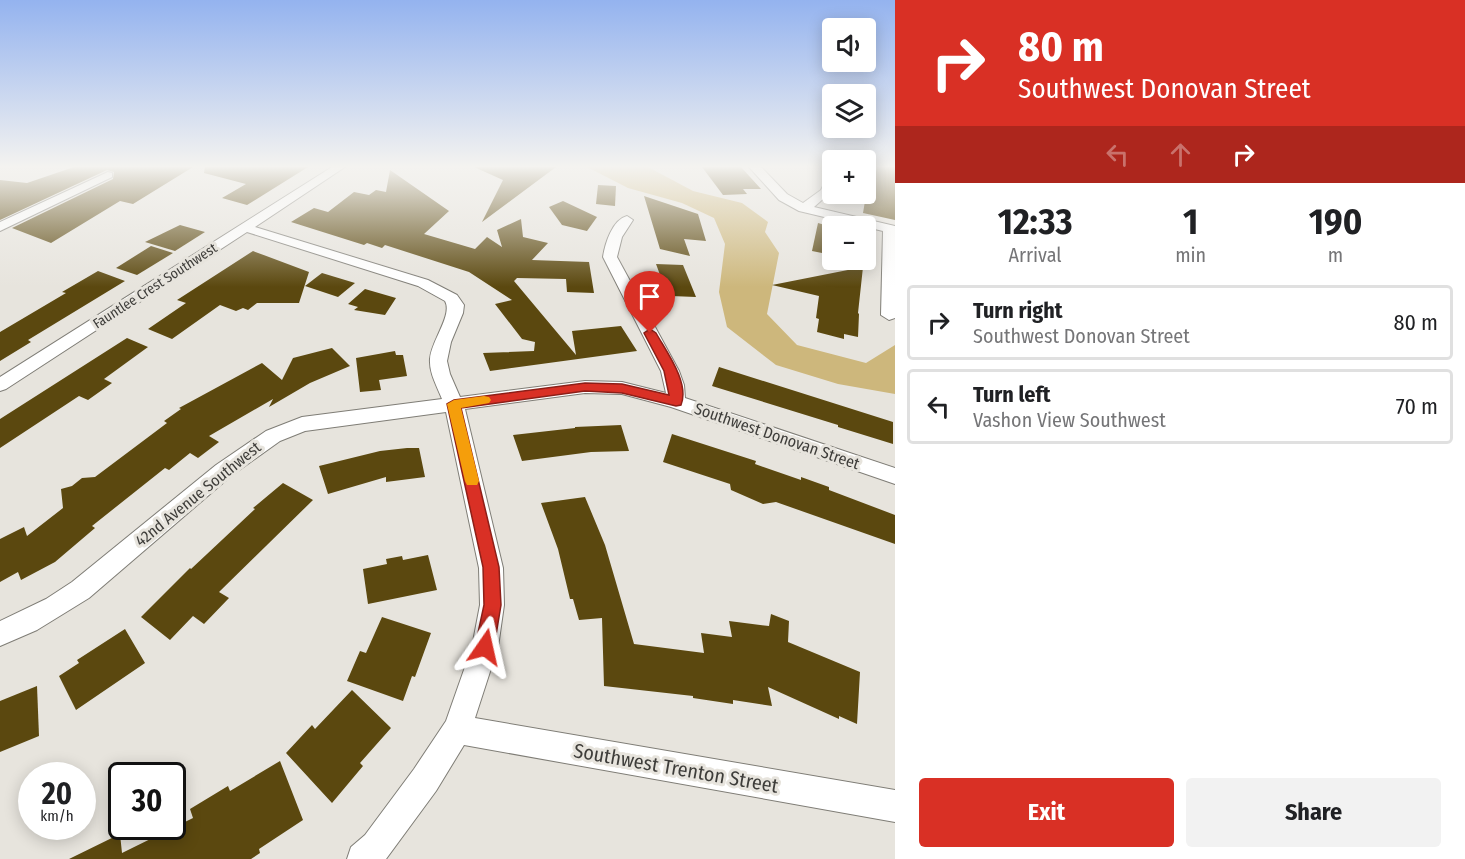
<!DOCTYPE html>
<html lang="en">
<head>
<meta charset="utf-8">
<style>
	body { margin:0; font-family:"Fira Sans Condensed",sans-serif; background:#f2f2f2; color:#202124; height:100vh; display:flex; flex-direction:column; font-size:22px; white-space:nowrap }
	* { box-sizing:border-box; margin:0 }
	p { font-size:20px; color:#757577 }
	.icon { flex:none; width:33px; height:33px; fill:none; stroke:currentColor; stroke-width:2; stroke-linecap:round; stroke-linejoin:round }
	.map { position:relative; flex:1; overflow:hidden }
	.drawer { display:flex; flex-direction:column; background:#fff; width:570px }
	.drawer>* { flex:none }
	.guide { background:#d93025; color:#fff; overflow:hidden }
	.buttons { position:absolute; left:822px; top:18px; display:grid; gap:12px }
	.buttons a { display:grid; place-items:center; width:54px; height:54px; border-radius:6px; background:#fff; box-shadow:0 3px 15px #0003; font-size:30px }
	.speed { position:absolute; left:18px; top:762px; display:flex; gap:12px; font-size:30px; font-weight:700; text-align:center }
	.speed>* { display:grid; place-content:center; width:78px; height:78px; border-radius:50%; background:#fff; box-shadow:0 3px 15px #0003; line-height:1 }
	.speed small { font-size:15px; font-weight:400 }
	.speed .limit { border:3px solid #111; border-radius:9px; background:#fff; color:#111 }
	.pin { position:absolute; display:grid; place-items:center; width:51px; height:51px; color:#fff; margin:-62px -26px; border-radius:50% 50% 50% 0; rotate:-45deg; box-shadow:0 0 6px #0007 }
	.pin .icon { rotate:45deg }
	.me { position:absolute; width:66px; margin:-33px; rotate:11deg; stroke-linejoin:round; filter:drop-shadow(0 0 4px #0008) }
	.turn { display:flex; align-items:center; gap:21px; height:126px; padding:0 24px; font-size:27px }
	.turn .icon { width:78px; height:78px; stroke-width:2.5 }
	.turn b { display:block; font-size:42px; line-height:51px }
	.lanes { display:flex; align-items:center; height:57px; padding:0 24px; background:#0003; justify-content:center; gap:30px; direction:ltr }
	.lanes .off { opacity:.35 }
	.eta { display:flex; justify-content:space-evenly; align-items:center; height:102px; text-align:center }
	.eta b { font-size:36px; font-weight:700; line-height:42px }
	.action { display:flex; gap:12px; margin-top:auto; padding:12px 24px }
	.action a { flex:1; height:69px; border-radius:6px; background:#d93025; color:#fff; font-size:24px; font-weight:700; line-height:69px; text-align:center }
	.action a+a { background:#f2f2f2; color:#202124 }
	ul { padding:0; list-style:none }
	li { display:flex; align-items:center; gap:18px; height:75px; margin:0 12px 9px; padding:0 12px; border:3px solid #e0e0e0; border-radius:6px }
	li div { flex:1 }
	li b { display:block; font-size:22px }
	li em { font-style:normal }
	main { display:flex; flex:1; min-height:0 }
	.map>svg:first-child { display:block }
</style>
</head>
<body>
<main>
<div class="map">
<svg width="895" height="859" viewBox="0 0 895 859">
	<rect width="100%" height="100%" fill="#e7e4dd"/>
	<polygon fill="#cdb77c" points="587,167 648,167 693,191 742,203 768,222 765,232 779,253 767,314 797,345 866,363 895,345 895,394 838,384 776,365 727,327 719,292 725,244 714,218 682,203 628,188"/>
	<g fill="#5b480f">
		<polygon points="74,167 193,167 133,204 120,201 51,243 12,228 113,179 114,172 107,170 0,220 0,180 27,183"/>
		<polygon points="205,167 308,167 247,205 222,198 246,184 204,173"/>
		<polygon points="474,167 556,167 482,222 503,180"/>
		<polygon points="702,167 741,167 761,189 743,189 747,194 723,195"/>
		<polygon points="877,167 895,167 895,220 863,213 869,177 875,177"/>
		<polygon points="390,170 449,211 424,234 475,249 487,237 502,247 497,230 521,219 523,237 548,243 532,260 589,262 594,293 567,292 566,279 517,278 514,281 576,355 572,331 621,326 637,351 490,371 483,353 534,351 535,342 522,339 495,304 512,300 469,272 385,245 382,248 367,243 364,245 291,222 314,208 328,212 354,192 369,195 376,190 386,192"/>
		<polygon points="598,185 616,186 615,206 596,204"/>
		<polygon points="644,196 698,214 706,241 684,239 690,256 660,249"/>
		<polygon points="563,201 597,217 587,231 562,225 549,207"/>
		<polygon points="818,223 832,227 832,255 812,251"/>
		<polygon points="180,225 205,232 175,251 145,242"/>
		<polygon points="151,246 173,253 137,275 116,268"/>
		<polygon points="253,251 309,272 299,303 257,303 248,310 243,308 236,311 220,305 172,339 148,329 186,303 177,300"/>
		<polygon points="656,264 683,265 696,297 671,296 667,284 663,283"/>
		<polygon points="863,267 858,313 859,314 858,337 844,334 844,339 817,332 819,319 816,318 819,296 772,285"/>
		<polygon points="98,271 125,281 28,340 31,342 0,361 0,332 66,293 62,292"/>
		<polygon points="322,273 355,283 338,297 305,286"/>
		<polygon points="365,289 396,298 385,315 354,310 358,307 348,304"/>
		<polygon points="127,338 148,347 104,379 112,383 88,400 79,396 0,448 0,419"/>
		<polygon points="332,348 350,366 310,383 269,407 273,399 209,436 219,442 198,458 190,453 169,470 165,468 92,526 95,528 55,562 21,580 18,572 0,582 0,539 24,527 27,536 63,508 61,489 72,486 82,478 95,477 167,423 164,421 181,409 179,408 262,363 282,380 293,358"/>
		<polygon points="395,351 396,355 403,355 407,376 379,380 381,390 360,392 356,358"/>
		<polygon points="719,367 893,422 893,444 838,427 838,425 712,386"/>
		<polygon points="621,425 629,451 591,452 522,461 513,435 575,428 575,427"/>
		<polygon points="672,434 756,461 755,464 801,480 801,477 829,487 829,490 895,515 895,544 776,502 763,504 731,490 730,484 663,462"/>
		<polygon points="407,448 419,448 425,477 386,482 386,477 328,494 319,466 380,451"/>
		<polygon points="283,483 313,500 219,592 229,598 204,624 193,616 170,640 141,617 190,568 191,569 255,509 253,508"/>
		<polygon points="585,497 605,545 634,644 704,653 701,633 732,637 729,621 769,626 771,614 789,621 788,642 860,672 857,724 839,716 839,719 768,687 772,706 733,700 733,704 693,698 693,696 604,686 602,618 579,620 573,599 570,599 558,549 541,503"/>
		<polygon points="428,555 437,590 368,604 363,569 387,564 386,559 402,556 403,560"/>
		<polygon points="382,617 431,633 415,677 412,676 403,701 347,681 360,651 366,653"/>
		<polygon points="125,629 145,663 76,710 59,676 79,663 77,660"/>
		<polygon points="37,686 39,736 0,752 0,701"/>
		<polygon points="352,690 391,728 360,763 363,766 332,803 286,753 312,725 315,729"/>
		<polygon points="280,761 303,820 259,849 260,853 251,859 69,859 120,834 122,853 193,818 190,809 228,786 230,791"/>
	</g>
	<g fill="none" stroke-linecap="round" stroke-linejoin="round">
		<defs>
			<g id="street">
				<path d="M332 167H345L255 227 428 280 457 295 464 305 463 313 451 342 447 361 450 374 460 397 585 381 622 382 666 393 661 371 603 257C605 244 612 220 627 216L633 220 622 237 617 257 679 371 684 385 685 398 895 468V484L671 407 622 394 585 393 465 409 503 568 504 605 498 647 475 718 895 790V822L464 745 436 791 386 859H347L351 847 365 835 414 769 446 721 472 647 480 605 479 568 446 412 305 431 280 441 231 476 89 598 37 630 0 646V621L46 599 72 582 216 465 266 431 302 417 442 399C437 386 429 373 430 359 431 341 453 315 445 301L418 286 247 232 6 389 0 391V377Z"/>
				<polygon points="749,167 761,167 787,194 803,203 821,190 828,176 832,175 832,191 814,207 895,226 895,318 889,320 881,315 883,231 799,211 779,200"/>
				<polygon points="108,172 112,173 112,177 0,231 0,222"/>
			</g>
		</defs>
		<use href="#street" stroke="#7f7d76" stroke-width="2"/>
		<use href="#street" fill="#fff" fill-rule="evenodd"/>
	</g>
	<linearGradient id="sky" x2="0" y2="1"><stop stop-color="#94b3ef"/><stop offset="0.58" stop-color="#f4f3f0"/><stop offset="1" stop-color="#f4f3f0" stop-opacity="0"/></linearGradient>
	<rect width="895" height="287" fill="url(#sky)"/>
	<path fill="#d93025" stroke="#8d1f18" stroke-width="1.5" d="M650 329 656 333C666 351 690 383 681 405L676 406 622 393 585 391 461 408 499 567 501 605 494 647 491 653 485 656 478 653 475 647 484 605 483 567 447 404 454 400 585 383 622 384 669 395 664 371 644 333Z"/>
	<polygon fill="#f59e0b" points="484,396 489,397 491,400 489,403 461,408 479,481 477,485 467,485 465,481 447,404 454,400"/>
	<g text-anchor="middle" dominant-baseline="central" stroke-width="6" stroke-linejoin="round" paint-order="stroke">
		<g font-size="14" fill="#3e3d3a" stroke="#e7e4dd">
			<text transform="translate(155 286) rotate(-33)">Fauntlee Crest Southwest</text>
		</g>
		<g font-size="16" fill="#3e3d3a" stroke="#e7e4dd">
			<text transform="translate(777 436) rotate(19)">Southwest Donovan Street</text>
			<text transform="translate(198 494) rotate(-39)">42nd Avenue Southwest</text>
		</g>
		<g font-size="20" fill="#3e3d3a" stroke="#e7e4dd">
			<text transform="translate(676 768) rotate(10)">Southwest Trenton Street</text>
		</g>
	</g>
</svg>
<div class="buttons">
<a><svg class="icon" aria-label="sound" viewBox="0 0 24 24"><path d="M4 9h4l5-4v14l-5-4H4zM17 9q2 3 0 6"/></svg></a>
<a><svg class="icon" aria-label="layers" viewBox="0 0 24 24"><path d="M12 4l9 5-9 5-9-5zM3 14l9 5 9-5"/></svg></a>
<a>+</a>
<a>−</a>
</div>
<div class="speed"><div>20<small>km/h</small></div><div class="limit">30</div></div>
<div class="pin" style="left:650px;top:333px;background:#d93025"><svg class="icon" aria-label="arrive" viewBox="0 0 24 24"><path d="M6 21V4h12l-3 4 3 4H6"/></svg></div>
<svg class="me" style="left:485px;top:647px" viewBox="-20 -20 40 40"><path d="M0-17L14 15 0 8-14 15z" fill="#d93025" stroke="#fff" stroke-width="4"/></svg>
</div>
<section class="drawer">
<div class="guide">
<div class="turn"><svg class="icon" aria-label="right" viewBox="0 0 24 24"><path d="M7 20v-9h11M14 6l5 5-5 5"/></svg><div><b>80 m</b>Southwest Donovan Street</div></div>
<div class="lanes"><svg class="icon off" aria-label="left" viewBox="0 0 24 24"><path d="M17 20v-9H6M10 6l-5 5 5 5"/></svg><svg class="icon off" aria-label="ahead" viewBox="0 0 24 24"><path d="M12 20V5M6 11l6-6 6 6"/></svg><svg class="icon" aria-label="right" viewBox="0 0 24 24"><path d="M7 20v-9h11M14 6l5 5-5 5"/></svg></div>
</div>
<div class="eta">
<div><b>12:33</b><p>Arrival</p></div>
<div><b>1</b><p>min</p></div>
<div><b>190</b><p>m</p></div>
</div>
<ul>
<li><svg class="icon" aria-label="right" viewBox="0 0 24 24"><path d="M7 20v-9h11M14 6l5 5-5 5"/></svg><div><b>Turn right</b><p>Southwest Donovan Street</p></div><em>80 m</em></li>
<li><svg class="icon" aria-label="left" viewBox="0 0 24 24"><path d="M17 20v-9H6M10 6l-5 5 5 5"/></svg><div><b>Turn left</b><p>Vashon View Southwest</p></div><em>70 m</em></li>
</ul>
<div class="action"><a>Exit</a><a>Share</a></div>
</section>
</main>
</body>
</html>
